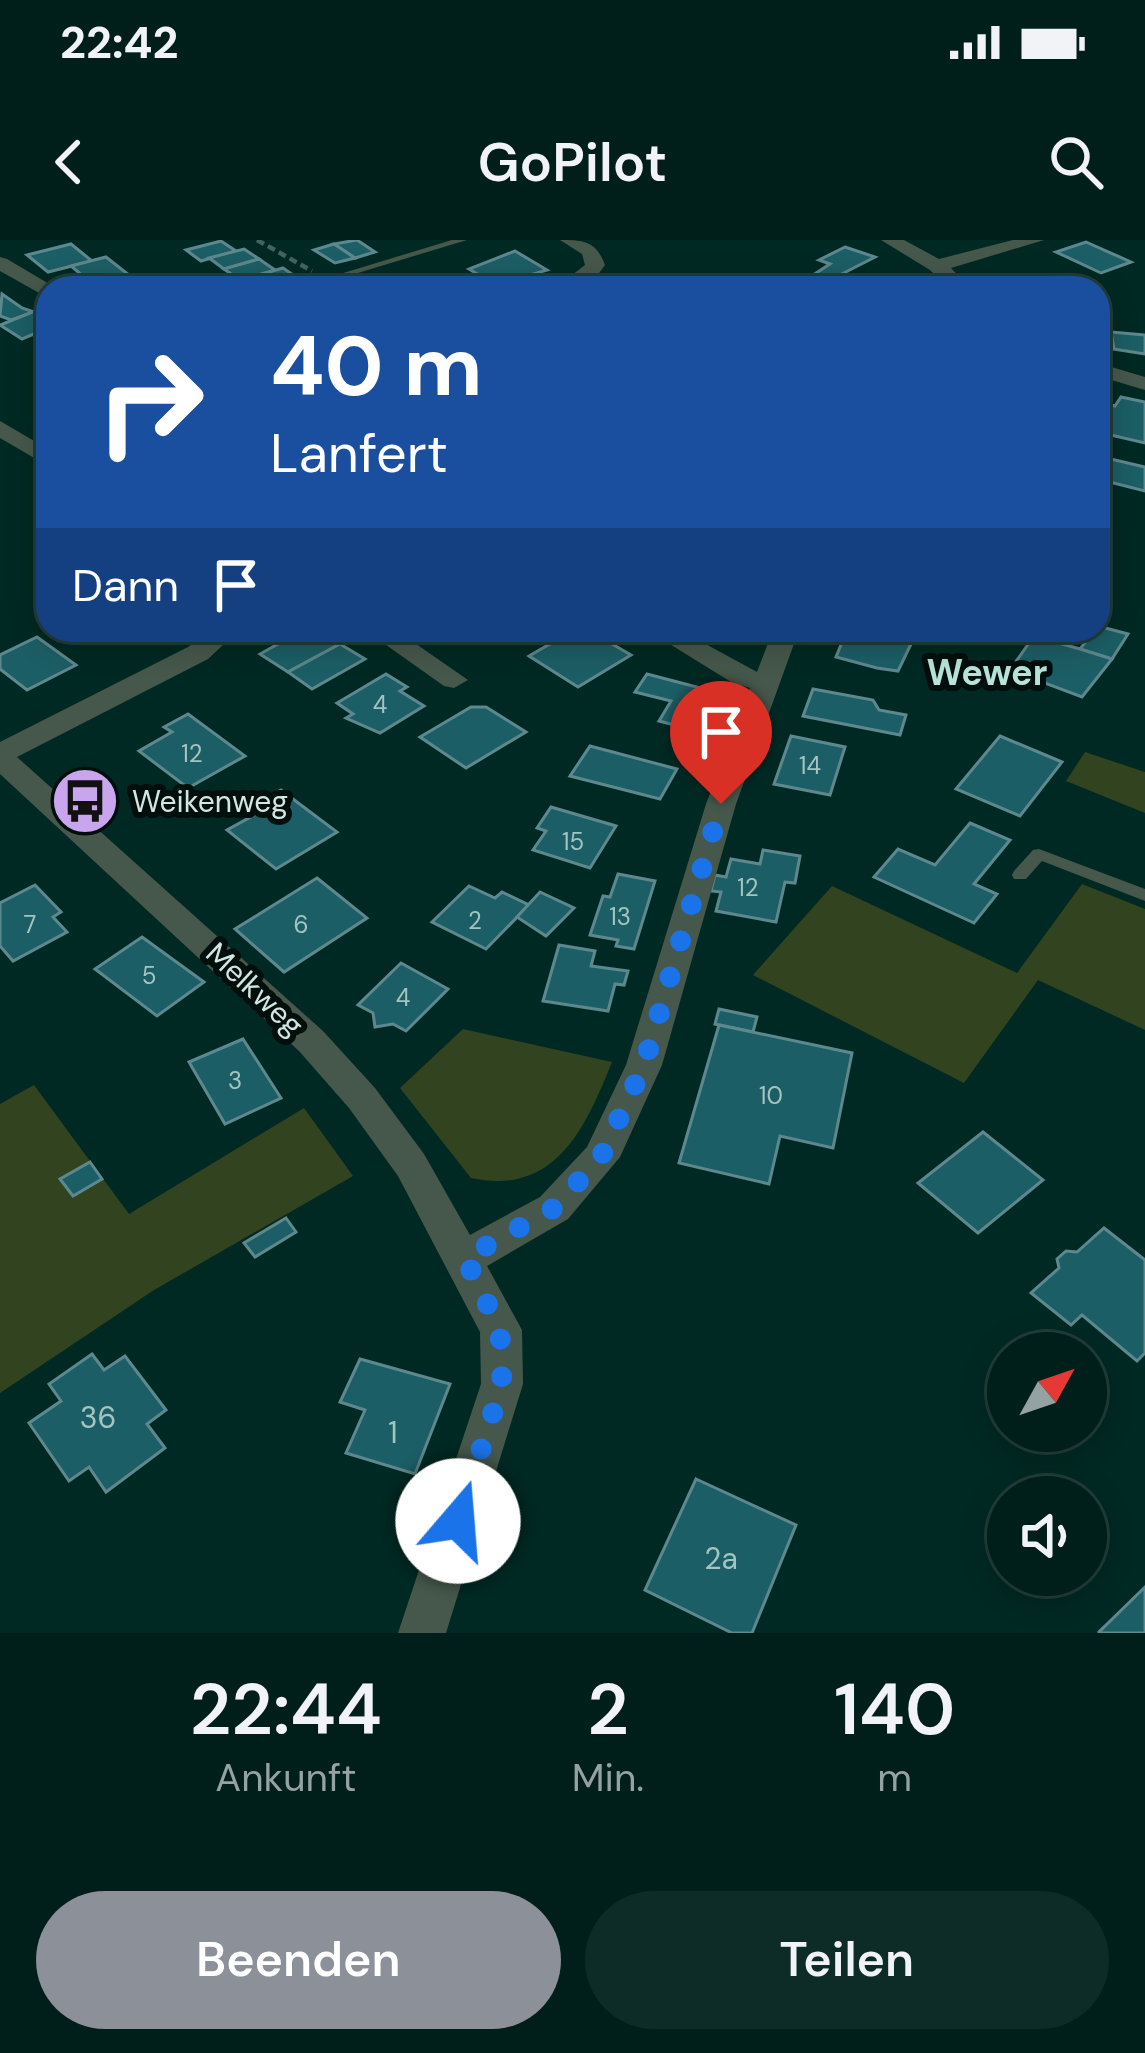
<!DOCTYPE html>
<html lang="de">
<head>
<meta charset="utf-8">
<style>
	body { margin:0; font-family:"DM Sans",sans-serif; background:#0e2c27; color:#f1f3f6; height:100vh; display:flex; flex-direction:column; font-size:45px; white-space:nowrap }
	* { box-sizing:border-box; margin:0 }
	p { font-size:39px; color:#95a2a2 }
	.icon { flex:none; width:66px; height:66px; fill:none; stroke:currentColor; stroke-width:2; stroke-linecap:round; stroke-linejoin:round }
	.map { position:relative; height:1393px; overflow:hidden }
	.drawer { display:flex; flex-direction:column; background:#001f1a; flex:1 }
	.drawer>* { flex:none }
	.top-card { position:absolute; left:36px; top:36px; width:1074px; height:366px; border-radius:36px; box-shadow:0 6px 30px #0003,0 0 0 3px #223d39; background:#1a4fa0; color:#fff; overflow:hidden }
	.needle { width:78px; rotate:50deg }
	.tools { position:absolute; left:987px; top:1092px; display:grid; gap:24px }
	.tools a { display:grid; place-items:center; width:120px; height:120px; border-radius:50%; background:#001f1a; box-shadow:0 6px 30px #0003,0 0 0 3px #223d39; font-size:60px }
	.pin { position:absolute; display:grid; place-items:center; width:102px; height:102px; color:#fff; margin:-123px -51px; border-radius:50% 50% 50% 0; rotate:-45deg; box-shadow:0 0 12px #0007 }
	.pin .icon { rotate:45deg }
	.me { position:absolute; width:132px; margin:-66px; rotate:18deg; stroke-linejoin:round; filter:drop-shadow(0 0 9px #0008) }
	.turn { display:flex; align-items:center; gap:42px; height:252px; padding:0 36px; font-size:54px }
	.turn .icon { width:156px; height:156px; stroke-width:2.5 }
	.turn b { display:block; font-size:84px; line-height:102px }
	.then { display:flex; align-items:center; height:114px; padding:0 36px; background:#0003; gap:24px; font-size:45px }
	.eta { display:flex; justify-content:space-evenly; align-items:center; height:204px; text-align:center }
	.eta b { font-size:72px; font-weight:600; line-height:84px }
	.cta { display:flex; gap:24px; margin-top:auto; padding:24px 36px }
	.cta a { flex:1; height:138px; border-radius:72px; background:#8c9099; color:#fff; font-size:48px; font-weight:600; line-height:138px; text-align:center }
	.cta a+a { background:#0e2c27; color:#f1f3f6 }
	.status { display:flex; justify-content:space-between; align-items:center; height:84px; padding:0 60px; background:#001f1a; direction:ltr }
	.status svg { height:33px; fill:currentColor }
	header { display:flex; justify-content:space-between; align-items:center; height:156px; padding:0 36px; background:#001f1a; font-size:54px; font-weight:600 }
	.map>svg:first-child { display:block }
</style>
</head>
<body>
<div class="status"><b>22:42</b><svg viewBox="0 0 49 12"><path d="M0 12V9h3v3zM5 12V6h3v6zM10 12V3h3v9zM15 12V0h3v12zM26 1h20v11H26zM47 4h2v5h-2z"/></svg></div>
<header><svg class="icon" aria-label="back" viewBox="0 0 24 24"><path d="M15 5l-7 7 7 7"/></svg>GoPilot<svg class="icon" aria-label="search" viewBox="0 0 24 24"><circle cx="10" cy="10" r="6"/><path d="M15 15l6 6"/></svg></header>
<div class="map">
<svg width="1145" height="1393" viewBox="0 0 1145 1393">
	<rect width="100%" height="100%" fill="#002923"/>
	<g fill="#32431f">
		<polygon points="1085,512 1145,532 1145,573 1066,541"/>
		<polygon points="1082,644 1145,669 1145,790 1038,740 964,843 753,735 832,646 1017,733"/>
		<path d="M463 789 612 822C585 889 555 956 471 938L400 848Z"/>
		<polygon points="34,845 129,974 304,868 353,936 154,1050 0,1153 0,864"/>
	</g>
	<g fill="#1c5e65" stroke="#5d888d" stroke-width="3">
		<polygon points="357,0 375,12 355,18 334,4"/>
		<polygon points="221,1 236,11 201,21 186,10"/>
		<polygon points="1086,2 1131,22 1101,33 1056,12"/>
		<polygon points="71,4 92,21 48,32 27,15"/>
		<polygon points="334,4 355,18 335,23 314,10"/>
		<polygon points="845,7 875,17 834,38 813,35 830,24 819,20"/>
		<polygon points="244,9 259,19 224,29 209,18"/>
		<polygon points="515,11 547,30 496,45 469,29"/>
		<polygon points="106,17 134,39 97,48 71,26"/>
		<polygon points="259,19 275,30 240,40 224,29"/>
		<polygon points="283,28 299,39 264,48 249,38"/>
		<polygon points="849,35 885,48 823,48"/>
		<polygon points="996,36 1007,42 1028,38 1044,48 987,48 975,40"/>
		<polygon points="2,54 22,68 34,72 11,80 0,76"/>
		<polygon points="35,71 48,79 48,88 22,99 0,85"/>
		<polygon points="1111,92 1145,95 1145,114 1107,108 1114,109"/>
		<polygon points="1121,157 1145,162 1145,203 1098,192 1098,162 1115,166"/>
		<polygon points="1098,216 1145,227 1145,251 1098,239"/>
		<polygon points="1098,386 1128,394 1112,419 1080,409"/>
		<polygon points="274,390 318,390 340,404 288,432 260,414 278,404 264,395"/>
		<polygon points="574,390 588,390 631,415 578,447 529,416"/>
		<polygon points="847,390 855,390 912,402 898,431 877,428 836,417"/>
		<polygon points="1034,396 1080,409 1112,419 1082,457 1010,430"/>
		<polygon points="37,397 76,425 27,450 0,429 0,415"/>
		<polygon points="340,404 365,419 312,449 288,432"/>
		<polygon points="386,434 407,447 400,451 424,466 380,493 346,478 353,474 337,463"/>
		<polygon points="647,434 731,456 709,494 659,481 671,461 635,452"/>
		<polygon points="813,449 873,460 879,470 906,475 900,495 803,476"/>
		<polygon points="471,467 486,467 526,492 466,528 420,497"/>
		<polygon points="188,474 245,516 188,548 139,511 172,492 164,487"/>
		<polygon points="791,496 845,507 830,555 774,544"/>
		<polygon points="1000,496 1062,522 1020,576 956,549"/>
		<polygon points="590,506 677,529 660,559 570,536"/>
		<polygon points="281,550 337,592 276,629 227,590 256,574 249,569"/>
		<polygon points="551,567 616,586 590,628 533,610 546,591 537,588"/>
		<polygon points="970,583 1010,600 974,644 997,654 974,683 874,637 898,609 935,625"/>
		<polygon points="763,610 800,616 795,643 785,642 776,682 716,671 721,652 711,651 715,635 726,637 731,619 760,624"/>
		<polygon points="618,634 655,641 634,709 616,706 618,700 590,695 603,656 610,657"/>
		<polygon points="317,638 367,678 284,732 235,689"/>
		<polygon points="35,645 61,672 53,677 67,692 13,721 0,706 0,663"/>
		<polygon points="469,646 495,658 502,652 529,665 486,709 432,682"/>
		<polygon points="540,652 574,668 546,696 517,677"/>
		<polygon points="142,697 204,742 157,776 95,729"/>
		<polygon points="559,705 595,711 591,726 628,731 624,745 615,744 608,771 543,761"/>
		<polygon points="401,723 448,749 406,791 393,784 375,787 373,773 358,765"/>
		<polygon points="719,769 757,777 753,792 715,784"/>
		<polygon points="719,785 852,813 833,908 780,896 769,944 679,923"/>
		<polygon points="243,799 281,858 225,884 189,822"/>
		<polygon points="983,892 1043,940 978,993 918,943"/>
		<polygon points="90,922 102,939 73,956 60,939"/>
		<polygon points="286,978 296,992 255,1017 244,1003"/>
		<polygon points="1104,988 1145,1020 1145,1113 1137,1121 1082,1075 1071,1085 1031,1053 1059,1028 1057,1019 1066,1011 1077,1012"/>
		<polygon points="92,1114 104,1130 125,1116 166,1170 147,1184 165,1208 106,1252 89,1227 69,1241 29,1183 61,1161 49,1144"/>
		<polygon points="360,1119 450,1144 415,1234 346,1213 365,1170 340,1162"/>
		<polygon points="696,1239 796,1285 752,1393 732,1393 645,1350"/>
		<polygon points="1145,1347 1145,1393 1099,1393 1099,1392"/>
	</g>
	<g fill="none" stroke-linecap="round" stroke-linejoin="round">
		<polyline stroke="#42645f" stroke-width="4.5" stroke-dasharray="8 4.5" stroke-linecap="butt" points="257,0 312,31"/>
		<g fill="#46584b" fill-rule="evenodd">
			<polygon points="452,0 467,0 338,39 330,37"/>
			<polygon points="1039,609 1145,649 1145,661 1042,621 1026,639 1014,639 1012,635 1014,631 1033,610"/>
		</g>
		<g fill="#46584b" fill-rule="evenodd">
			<path d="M560 0C584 0 596 1 605 25L592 43 555 48 585 25 582 14Z"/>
			<polygon points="881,0 904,0 939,19 1013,0 1044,0 951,28 970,48 949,48 930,30"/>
			<polygon points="0,17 7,19 56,48 48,48 48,56 41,54 0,31"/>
			<polygon points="1098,123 1145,137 1145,150 1098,136"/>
			<polygon points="0,181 48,209 48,226 0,198"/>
			<polygon points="210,390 239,390 208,419 17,517 323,791 375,848 424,914 470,995 540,957 587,907 626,825 706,564 750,448 731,442 647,390 680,390 757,432 773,390 799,390 736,564 662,825 620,917 568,979 487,1026 522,1090 523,1144 446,1393 398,1393 481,1144 480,1092 398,936 349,868 299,811 0,534 0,502 188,407"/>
			<polygon points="365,390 396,390 468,440 454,448 444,446"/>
		</g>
	</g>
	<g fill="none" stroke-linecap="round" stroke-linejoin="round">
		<polyline stroke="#1a73e8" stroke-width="21" stroke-dasharray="0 37.8" points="458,1281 502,1144 500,1090 465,1018 554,968 601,917 644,825 721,564"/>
	</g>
	<defs>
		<symbol id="bus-disc" viewBox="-11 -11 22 22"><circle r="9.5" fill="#c9a5ee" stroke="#010f0c"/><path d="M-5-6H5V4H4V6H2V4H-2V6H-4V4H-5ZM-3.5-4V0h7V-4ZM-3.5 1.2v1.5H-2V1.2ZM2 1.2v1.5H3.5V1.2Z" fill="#111"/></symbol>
	</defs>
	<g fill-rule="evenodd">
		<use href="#bus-disc" x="47" y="523" width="76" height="76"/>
	</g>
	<g text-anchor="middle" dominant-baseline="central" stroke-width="12" stroke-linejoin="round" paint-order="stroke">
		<g font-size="24" fill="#a4c4c2">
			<text x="380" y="464">4</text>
			<text x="192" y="513">12</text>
			<text x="810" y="525">14</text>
			<text x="573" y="601">15</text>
			<text x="748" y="647">12</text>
			<text x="620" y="676">13</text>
			<text x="475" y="680">2</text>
			<text x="30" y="684">7</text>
			<text x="301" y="684">6</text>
			<text x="149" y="735">5</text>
			<text x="403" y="757">4</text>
			<text x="235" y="840">3</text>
			<text x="771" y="855">10</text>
		</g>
		<g font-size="30" fill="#d1e6e1" stroke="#010f0c" text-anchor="start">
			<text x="132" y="561">Weikenweg</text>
		</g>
		<g font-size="30" fill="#d1e6e1" stroke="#010f0c">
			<text transform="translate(255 749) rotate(43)">Melkweg</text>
		</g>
		<g font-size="30" fill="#a4c4c2">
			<text x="98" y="1177">36</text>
			<text x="393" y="1192">1</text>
			<text x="721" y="1318">2a</text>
		</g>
		<g font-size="36" font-weight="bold" fill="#b7e3d9" stroke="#010f0c">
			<text x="987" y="432">Wewer</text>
		</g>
	</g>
</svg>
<div class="tools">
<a><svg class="needle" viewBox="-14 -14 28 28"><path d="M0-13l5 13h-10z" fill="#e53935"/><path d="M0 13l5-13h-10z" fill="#95a2a2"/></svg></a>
<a><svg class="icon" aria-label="sound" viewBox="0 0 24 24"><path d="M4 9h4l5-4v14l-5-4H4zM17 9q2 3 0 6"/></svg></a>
</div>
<div class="pin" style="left:721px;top:564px;background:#d93025"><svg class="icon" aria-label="arrive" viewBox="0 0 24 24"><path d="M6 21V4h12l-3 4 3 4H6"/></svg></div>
<svg class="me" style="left:458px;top:1281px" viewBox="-20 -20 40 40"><circle r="19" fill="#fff"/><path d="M0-13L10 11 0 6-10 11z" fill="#1a73e8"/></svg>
<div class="top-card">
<div class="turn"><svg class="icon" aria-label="right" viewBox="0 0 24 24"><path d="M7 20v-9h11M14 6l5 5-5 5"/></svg><div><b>40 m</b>Lanfert</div></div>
<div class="then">Dann<svg class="icon" aria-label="arrive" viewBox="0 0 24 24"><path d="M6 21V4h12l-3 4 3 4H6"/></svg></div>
</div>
</div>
<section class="drawer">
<div class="eta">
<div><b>22:44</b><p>Ankunft</p></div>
<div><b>2</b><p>Min.</p></div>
<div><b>140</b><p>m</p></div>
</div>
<div class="cta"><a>Beenden</a><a>Teilen</a></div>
</section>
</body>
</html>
